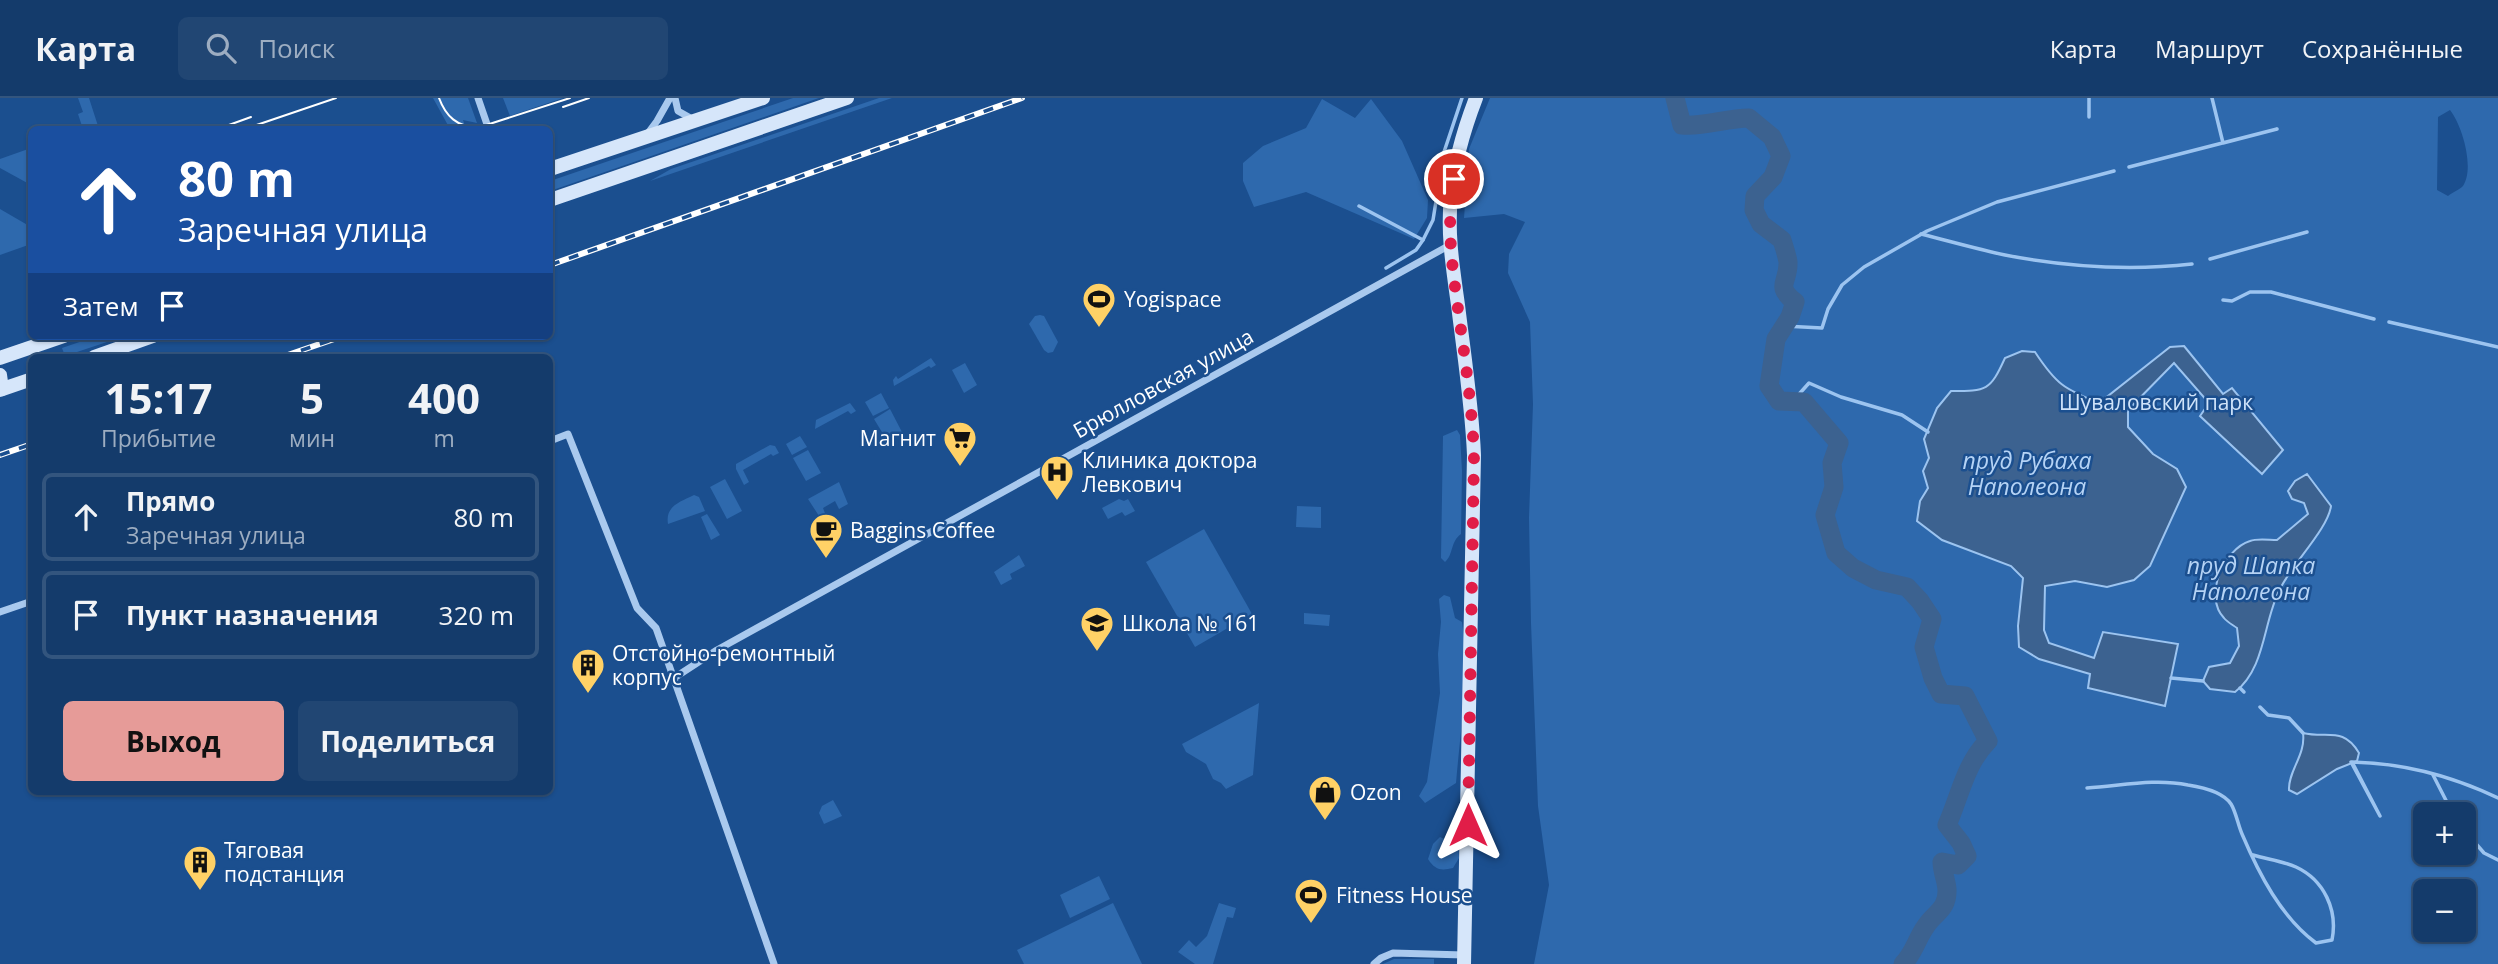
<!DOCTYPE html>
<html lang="ru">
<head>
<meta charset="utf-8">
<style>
	body { margin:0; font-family:"Open Sans",sans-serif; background:#214673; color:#f1f3f6; height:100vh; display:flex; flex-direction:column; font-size:26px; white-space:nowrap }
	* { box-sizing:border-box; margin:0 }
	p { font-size:23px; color:#9dadc1 }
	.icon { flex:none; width:38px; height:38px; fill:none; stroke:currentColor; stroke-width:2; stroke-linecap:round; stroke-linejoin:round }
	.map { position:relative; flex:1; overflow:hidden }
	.drawer { position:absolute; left:28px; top:256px; width:525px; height:441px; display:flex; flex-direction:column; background:#143b6b; border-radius:10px; box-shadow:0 2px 5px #0004,0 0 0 2px #33557e }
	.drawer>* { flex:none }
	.top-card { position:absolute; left:28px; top:28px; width:525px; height:214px; border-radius:10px; box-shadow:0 2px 5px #0004,0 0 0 2px #33557e; background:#1a4fa0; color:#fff; overflow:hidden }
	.tools { position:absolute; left:2413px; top:704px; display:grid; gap:14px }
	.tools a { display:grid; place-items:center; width:63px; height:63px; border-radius:10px; background:#143b6b; box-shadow:0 2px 5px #0004,0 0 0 2px #33557e; font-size:35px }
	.pin { position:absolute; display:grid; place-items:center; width:60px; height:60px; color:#fff; margin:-30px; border:4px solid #fff; border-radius:50%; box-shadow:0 2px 7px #0007 }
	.me { position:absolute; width:77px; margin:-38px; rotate:0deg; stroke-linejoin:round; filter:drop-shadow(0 0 5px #0008) }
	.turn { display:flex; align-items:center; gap:24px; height:147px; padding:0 35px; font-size:32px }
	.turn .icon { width:91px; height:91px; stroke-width:2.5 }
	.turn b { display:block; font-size:49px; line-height:60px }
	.then { display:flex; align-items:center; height:66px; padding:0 35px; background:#0003; gap:14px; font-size:26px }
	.eta { display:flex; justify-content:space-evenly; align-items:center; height:119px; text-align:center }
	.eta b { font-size:42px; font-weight:700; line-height:49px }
	.cta { display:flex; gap:14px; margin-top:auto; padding:14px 35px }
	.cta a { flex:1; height:80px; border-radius:10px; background:#e69b98; color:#111; font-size:28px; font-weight:700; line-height:80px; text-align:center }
	.cta a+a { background:#214673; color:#f1f3f6 }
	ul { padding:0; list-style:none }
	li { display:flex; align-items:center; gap:21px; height:88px; margin:0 14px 10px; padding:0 21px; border:4px solid #33557e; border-radius:10px }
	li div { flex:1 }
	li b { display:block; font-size:26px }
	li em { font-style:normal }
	header { display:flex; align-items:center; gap:42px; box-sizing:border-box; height:98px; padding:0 35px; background:#143b6b; border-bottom:2px solid #33557e }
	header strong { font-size:33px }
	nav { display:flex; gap:38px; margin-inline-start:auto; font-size:24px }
	.search { width:490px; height:63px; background:#214673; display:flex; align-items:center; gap:18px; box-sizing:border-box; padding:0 24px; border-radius:10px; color:#9dadc1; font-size:26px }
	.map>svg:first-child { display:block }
</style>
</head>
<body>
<header>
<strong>Карта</strong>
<div class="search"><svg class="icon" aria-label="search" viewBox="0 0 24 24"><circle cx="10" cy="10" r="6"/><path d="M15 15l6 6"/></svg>Поиск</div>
<nav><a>Карта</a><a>Маршрут</a><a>Сохранённые</a></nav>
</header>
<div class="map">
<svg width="2498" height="866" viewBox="0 0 2498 866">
	<rect width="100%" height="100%" fill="#1b4f8f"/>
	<g fill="#2e69ad" fill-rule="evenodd">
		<polygon points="78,0 89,0 98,28 83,31 78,16 83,14"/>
		<polygon points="433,0 468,0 477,25 463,22 466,31 450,31"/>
		<polygon points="503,0 563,0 510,18"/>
		<polygon points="793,0 819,0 550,93 550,83"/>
		<polygon points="879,0 892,0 650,83 671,71"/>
		<path d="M1490 0H2498V866H1534L1549 787 1538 708 1531 525 1529 420 1533 306 1530 224 1508 175 1509 156 1525 124 1504 116 1464 120 1469 51ZM2450 12C2462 27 2475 70 2463 88 2460 91 2452 95 2448 98L2437 92 2438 19ZM2426 716H2464V754H2426ZM2426 793H2464V831H2426Z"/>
		<polygon points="1322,1 1355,20 1371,1 1402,43 1428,102 1427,120 1414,141 1306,94 1254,109 1243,83 1243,65 1263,48 1306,30"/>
		<polygon points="31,50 31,87 0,70 0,61"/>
		<polygon points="0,111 31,129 31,146 0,157"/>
		<polygon points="1040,217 1044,218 1058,244 1053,254 1048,255 1044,252 1029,226 1035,218"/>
		<polygon points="97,238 125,238 65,258 62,250"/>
		<polygon points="931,260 936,267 931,270 929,268 894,288 893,282 896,278 898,281"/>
		<polygon points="965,265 977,287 964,295 952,272"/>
		<polygon points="881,295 889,310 873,318 865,304"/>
		<polygon points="850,305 856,313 851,316 848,313 815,331 816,322"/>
		<polygon points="890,311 903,336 888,344 874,321"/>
		<path d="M1457 332 1460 337 1462 373 1461 436C1450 444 1454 456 1445 464L1441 460 1443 338Z"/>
		<polygon points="800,338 807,349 792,357 786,346"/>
		<polygon points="770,347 775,348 779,355 773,358 771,356 743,372 749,384 744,387 736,371 736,366"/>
		<polygon points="808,352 821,375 806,383 793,360"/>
		<polygon points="725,381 742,413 727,421 710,389"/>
		<polygon points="839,384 848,406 839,411 835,403 823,410 826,418 821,421 808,401"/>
		<path d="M694 397 699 399 705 413 668 426C665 408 680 404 694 397Z"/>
		<polygon points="1119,401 1124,403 1128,401 1135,413 1125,418 1122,414 1108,421 1102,410"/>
		<polygon points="1297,408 1321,409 1321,430 1296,429"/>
		<polygon points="707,416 720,437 711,442 701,419"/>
		<polygon points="1204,431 1252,516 1195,549 1146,464"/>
		<polygon points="1019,457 1025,468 1010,476 1012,481 1001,487 994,474"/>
		<path d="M1444 497 1450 499 1455 520 1462 524C1470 573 1460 636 1456 685L1425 705 1419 698 1427 684 1440 595 1438 556 1441 524 1439 501Z"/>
		<polygon points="1304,515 1330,517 1329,528 1304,526"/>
		<polygon points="1259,605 1253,677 1226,691 1221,685 1213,681 1206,666 1186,654 1182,646"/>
		<polygon points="833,702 842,718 824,726 819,715 822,708"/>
		<path d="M1440 739 1458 747 1459 760 1453 770C1441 773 1435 772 1428 761L1433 746Z"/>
		<polygon points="1099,778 1110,801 1070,820 1060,797"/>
		<polygon points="1113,805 1142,866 1024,866 1017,852"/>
		<polygon points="1219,805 1236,810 1233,820 1227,819 1213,866 1195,866 1178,854 1189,842 1196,849 1207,838"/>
		<polygon points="1394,861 1434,861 1434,866 1383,866"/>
	</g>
	<g fill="#3c6290" stroke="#9cc4f0" stroke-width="2">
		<path d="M2184 248 2223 296 2232 290 2283 352 2262 376 2200 318 2209 305 2174 265 2128 312V329L2153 356 2177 371 2186 389 2150 468 2134 482 2107 489 2075 483 2045 488 2044 532 2049 545 2094 560 2103 534 2178 546 2165 608 2088 590 2090 576 2039 561 2019 549 2018 528 2023 480 2011 468 1942 442 1917 423 1920 403 1928 390 1923 373 1929 360 1924 341 1937 310 1951 293C1987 293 1990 293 2005 260L2022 253 2035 254C2056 286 2064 291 2099 305L2170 249Z"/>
		<path d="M2307 376 2331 408C2328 431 2292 466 2280 491 2263 523 2266 570 2235 594L2210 591 2203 583 2209 569 2230 565 2239 548 2237 530C2233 527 2227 524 2224 520 2203 498 2224 451 2250 443 2257 440 2269 442 2277 442L2308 416 2304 405 2292 401 2288 393 2295 383Z"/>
		<path d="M2303 635C2327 641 2343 628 2359 655L2357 663 2337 671 2297 696 2289 692C2288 673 2306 657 2303 635Z"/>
	</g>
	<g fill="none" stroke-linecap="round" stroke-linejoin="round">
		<g stroke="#9cc4f0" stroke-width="3.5">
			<polyline points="2089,0 2089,19"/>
			<polyline points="2129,69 2277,31 2223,45 2212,0"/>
			<polyline points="1359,108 1423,142 1416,152 1386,170"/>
			<path d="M1921 136C1949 143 1977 151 2005 157 2067 169 2129 173 2192 166"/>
			<polyline points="1423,142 1433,122 1444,54 1462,0"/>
			<polyline points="2210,161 2307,134"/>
			<polyline points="2223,202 2232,203 2250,194 2271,194 2374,221"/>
			<polyline points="2389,224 2498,249"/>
			<polyline points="1784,228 1822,230 1828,211 1842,187 1864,169 1927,133 1997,104 2114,73"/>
			<polyline points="1792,304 1809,285 1841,299 1902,317 1928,334"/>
			<polyline points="2171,580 2203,583"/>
			<polyline points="2240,590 2244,594"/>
			<polyline points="2260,609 2268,617 2289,620 2303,635"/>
			<path d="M2351 664 2380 718 2352 664C2402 665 2452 678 2498 700"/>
			<polyline points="2433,677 2453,716"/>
			<path d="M2087 690C2121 688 2154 680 2188 687 2201 689 2223 694 2231 706 2236 714 2238 727 2242 736 2259 776 2281 819 2316 845L2332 842C2338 812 2324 782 2296 769 2283 763 2266 761 2253 757"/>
			<polyline points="2464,732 2484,755 2498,762"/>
		</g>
		<path stroke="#3c6290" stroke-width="19" d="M1675 0 1682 27C1705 29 1726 20 1749 20L1772 39 1781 58 1773 79 1755 98 1754 112 1761 126 1782 142C1784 149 1787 157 1788 164 1789 185 1774 187 1795 204L1790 219 1776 241 1769 288 1779 303 1804 304 1839 345 1832 365 1834 389 1825 417 1836 455 1853 470 1876 482 1907 489 1920 503 1932 521 1924 549 1933 580 1941 596 1965 598 1988 643C1965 666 1960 698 1947 727L1961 745 1967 758 1958 767 1942 764C1942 773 1946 781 1947 791 1948 812 1934 815 1926 828 1917 840 1914 855 1903 866"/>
		<g stroke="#a9c9ee" stroke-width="7">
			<polyline points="478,0 489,32"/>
			<polyline points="675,0 678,13 694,22"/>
			<polyline points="648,35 657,23 670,0"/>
			<polyline points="550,343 568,336 637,510 656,530 774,866"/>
			<polyline points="0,514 32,503"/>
			<polyline points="674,580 717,552 1450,147"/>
			<polyline points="1374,866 1381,860 1393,855 1464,857"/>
		</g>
		<g stroke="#d6e6fa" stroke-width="14">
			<polyline points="550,71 763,0"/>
			<polyline points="550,102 847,0"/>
			<polyline points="94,259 153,238"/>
			<polyline points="0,260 64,238"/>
			<polyline points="0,277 2,291"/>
			<polyline points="0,292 32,281"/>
			<path d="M1464 866 1474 357C1472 307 1464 257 1458 207 1453 171 1447 135 1451 99 1454 66 1464 31 1476 0"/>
		</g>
		<g stroke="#fff" stroke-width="2">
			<path d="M439 0C446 19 457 28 477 30L570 0"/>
			<polyline points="563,9 589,0"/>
			<polyline points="215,32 251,19"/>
			<polyline points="242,32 336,0"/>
		</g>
		<defs>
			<g id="rail">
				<polyline points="550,167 1022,0"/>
				<polyline points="282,259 343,238"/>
				<polyline points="0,357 32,346"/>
			</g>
		</defs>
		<use href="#rail" stroke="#fff" stroke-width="6"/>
		<use href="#rail" stroke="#1b4f8f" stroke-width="3.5" stroke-dasharray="10" stroke-linecap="butt"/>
	</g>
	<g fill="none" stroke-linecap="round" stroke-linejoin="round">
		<path stroke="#e11d48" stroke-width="12" stroke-dasharray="0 21.6" d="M1454 81C1446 125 1452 168 1458 211 1465 260 1472 308 1474 357L1468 727"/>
	</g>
	<defs>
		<symbol id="stadium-pin" viewBox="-11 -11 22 30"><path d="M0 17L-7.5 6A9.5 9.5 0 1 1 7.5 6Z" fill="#ffd166" stroke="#1b4f8f"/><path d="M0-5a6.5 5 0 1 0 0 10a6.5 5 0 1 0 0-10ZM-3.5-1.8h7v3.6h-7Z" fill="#111"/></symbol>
		<symbol id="supermarket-pin" viewBox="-11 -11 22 30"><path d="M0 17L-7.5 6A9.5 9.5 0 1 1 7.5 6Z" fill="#ffd166" stroke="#1b4f8f"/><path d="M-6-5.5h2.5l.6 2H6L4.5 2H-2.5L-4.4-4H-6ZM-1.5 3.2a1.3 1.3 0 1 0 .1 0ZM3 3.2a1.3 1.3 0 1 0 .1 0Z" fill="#111"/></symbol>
		<symbol id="hospital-pin" viewBox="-11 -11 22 30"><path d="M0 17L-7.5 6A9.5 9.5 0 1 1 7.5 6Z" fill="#ffd166" stroke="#1b4f8f"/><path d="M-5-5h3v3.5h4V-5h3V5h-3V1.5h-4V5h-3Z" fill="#111"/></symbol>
		<symbol id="cafe-pin" viewBox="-11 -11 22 30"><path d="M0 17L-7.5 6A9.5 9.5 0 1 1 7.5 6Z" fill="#ffd166" stroke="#1b4f8f"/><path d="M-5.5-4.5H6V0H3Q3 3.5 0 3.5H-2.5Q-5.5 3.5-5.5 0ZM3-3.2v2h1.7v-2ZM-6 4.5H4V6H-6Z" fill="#111"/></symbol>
		<symbol id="school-pin" viewBox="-11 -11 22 30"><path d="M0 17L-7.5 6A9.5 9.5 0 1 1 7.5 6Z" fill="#ffd166" stroke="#1b4f8f"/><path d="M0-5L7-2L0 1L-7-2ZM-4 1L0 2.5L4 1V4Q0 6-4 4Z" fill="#111"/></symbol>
		<symbol id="building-pin" viewBox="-11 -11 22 30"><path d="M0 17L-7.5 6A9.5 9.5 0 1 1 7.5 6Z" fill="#ffd166" stroke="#1b4f8f"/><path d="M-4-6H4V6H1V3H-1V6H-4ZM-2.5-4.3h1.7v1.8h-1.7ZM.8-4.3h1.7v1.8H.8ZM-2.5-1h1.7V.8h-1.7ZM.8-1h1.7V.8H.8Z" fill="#111"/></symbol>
		<symbol id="shop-pin" viewBox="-11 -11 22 30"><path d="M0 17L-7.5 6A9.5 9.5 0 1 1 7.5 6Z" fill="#ffd166" stroke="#1b4f8f"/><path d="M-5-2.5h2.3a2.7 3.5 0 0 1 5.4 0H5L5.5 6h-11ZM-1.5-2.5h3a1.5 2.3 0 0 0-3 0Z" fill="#111"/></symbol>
	</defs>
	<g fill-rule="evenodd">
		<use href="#stadium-pin" x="1080" y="182" width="38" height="52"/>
		<use href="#supermarket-pin" x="941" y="321" width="38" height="52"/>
		<use href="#hospital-pin" x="1038" y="355" width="38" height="52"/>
		<use href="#cafe-pin" x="807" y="413" width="38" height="52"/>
		<use href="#school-pin" x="1078" y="506" width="38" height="52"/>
		<use href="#building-pin" x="569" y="548" width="38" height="52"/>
		<use href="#shop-pin" x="1306" y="675" width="38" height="52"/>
		<use href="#building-pin" x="181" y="745" width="38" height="52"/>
		<use href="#stadium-pin" x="1292" y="778" width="38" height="52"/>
	</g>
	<g text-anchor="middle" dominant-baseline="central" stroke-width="5" stroke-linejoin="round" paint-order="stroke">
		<g font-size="21" fill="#fff" stroke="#1b4f8f" text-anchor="start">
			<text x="1124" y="201">Yogispace</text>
			<text x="936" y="340" text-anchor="end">Магнит</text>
			<text x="1082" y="362">Клиника доктора<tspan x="1082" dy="24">Левкович</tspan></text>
			<text x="850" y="432">Baggins Coffee</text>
			<text x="1122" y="525">Школа № 161</text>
			<text x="612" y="555">Отстойно-ремонтный<tspan x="612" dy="24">корпус</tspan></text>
			<text x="1350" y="694">Ozon</text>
			<text x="224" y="752">Тяговая<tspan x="224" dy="24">подстанция</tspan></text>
			<text x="1336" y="797">Fitness House</text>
		</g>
		<g font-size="21" fill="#fff" stroke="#1b4f8f">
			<text transform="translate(1163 285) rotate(-29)">Брюлловская улица</text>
		</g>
		<g font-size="21" fill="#cfe3fa" stroke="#1b4f8f">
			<text x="2156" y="304">Шуваловский парк</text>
		</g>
		<g font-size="23" font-style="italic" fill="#b5d3f5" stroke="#1b4f8f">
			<text x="2027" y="362">пруд Рубаха<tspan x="2027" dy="26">Наполеона</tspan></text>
			<text x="2251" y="467">пруд Шапка<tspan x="2251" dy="26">Наполеона</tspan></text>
		</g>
	</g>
</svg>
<div class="tools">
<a>+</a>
<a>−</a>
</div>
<div class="pin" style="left:1454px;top:81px;background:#d93025"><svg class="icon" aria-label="arrive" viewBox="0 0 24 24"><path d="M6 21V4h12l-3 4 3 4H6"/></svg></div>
<svg class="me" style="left:1468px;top:727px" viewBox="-20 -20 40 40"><path d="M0-17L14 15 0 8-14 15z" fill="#e11d48" stroke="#fff" stroke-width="4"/></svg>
<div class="top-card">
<div class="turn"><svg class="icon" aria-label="ahead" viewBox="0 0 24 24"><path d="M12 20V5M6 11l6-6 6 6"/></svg><div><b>80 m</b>Заречная улица</div></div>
<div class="then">Затем<svg class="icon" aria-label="arrive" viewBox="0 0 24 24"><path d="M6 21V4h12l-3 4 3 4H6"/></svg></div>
</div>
<section class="drawer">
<div class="eta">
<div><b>15:17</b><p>Прибытие</p></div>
<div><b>5</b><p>мин</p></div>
<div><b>400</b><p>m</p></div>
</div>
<ul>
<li><svg class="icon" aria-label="ahead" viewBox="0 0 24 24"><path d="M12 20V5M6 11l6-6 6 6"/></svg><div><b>Прямо</b><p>Заречная улица</p></div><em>80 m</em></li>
<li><svg class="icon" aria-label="arrive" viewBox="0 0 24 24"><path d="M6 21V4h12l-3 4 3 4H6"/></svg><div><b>Пункт назначения</b></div><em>320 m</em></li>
</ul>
<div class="cta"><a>Выход</a><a>Поделиться</a></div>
</section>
</div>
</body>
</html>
